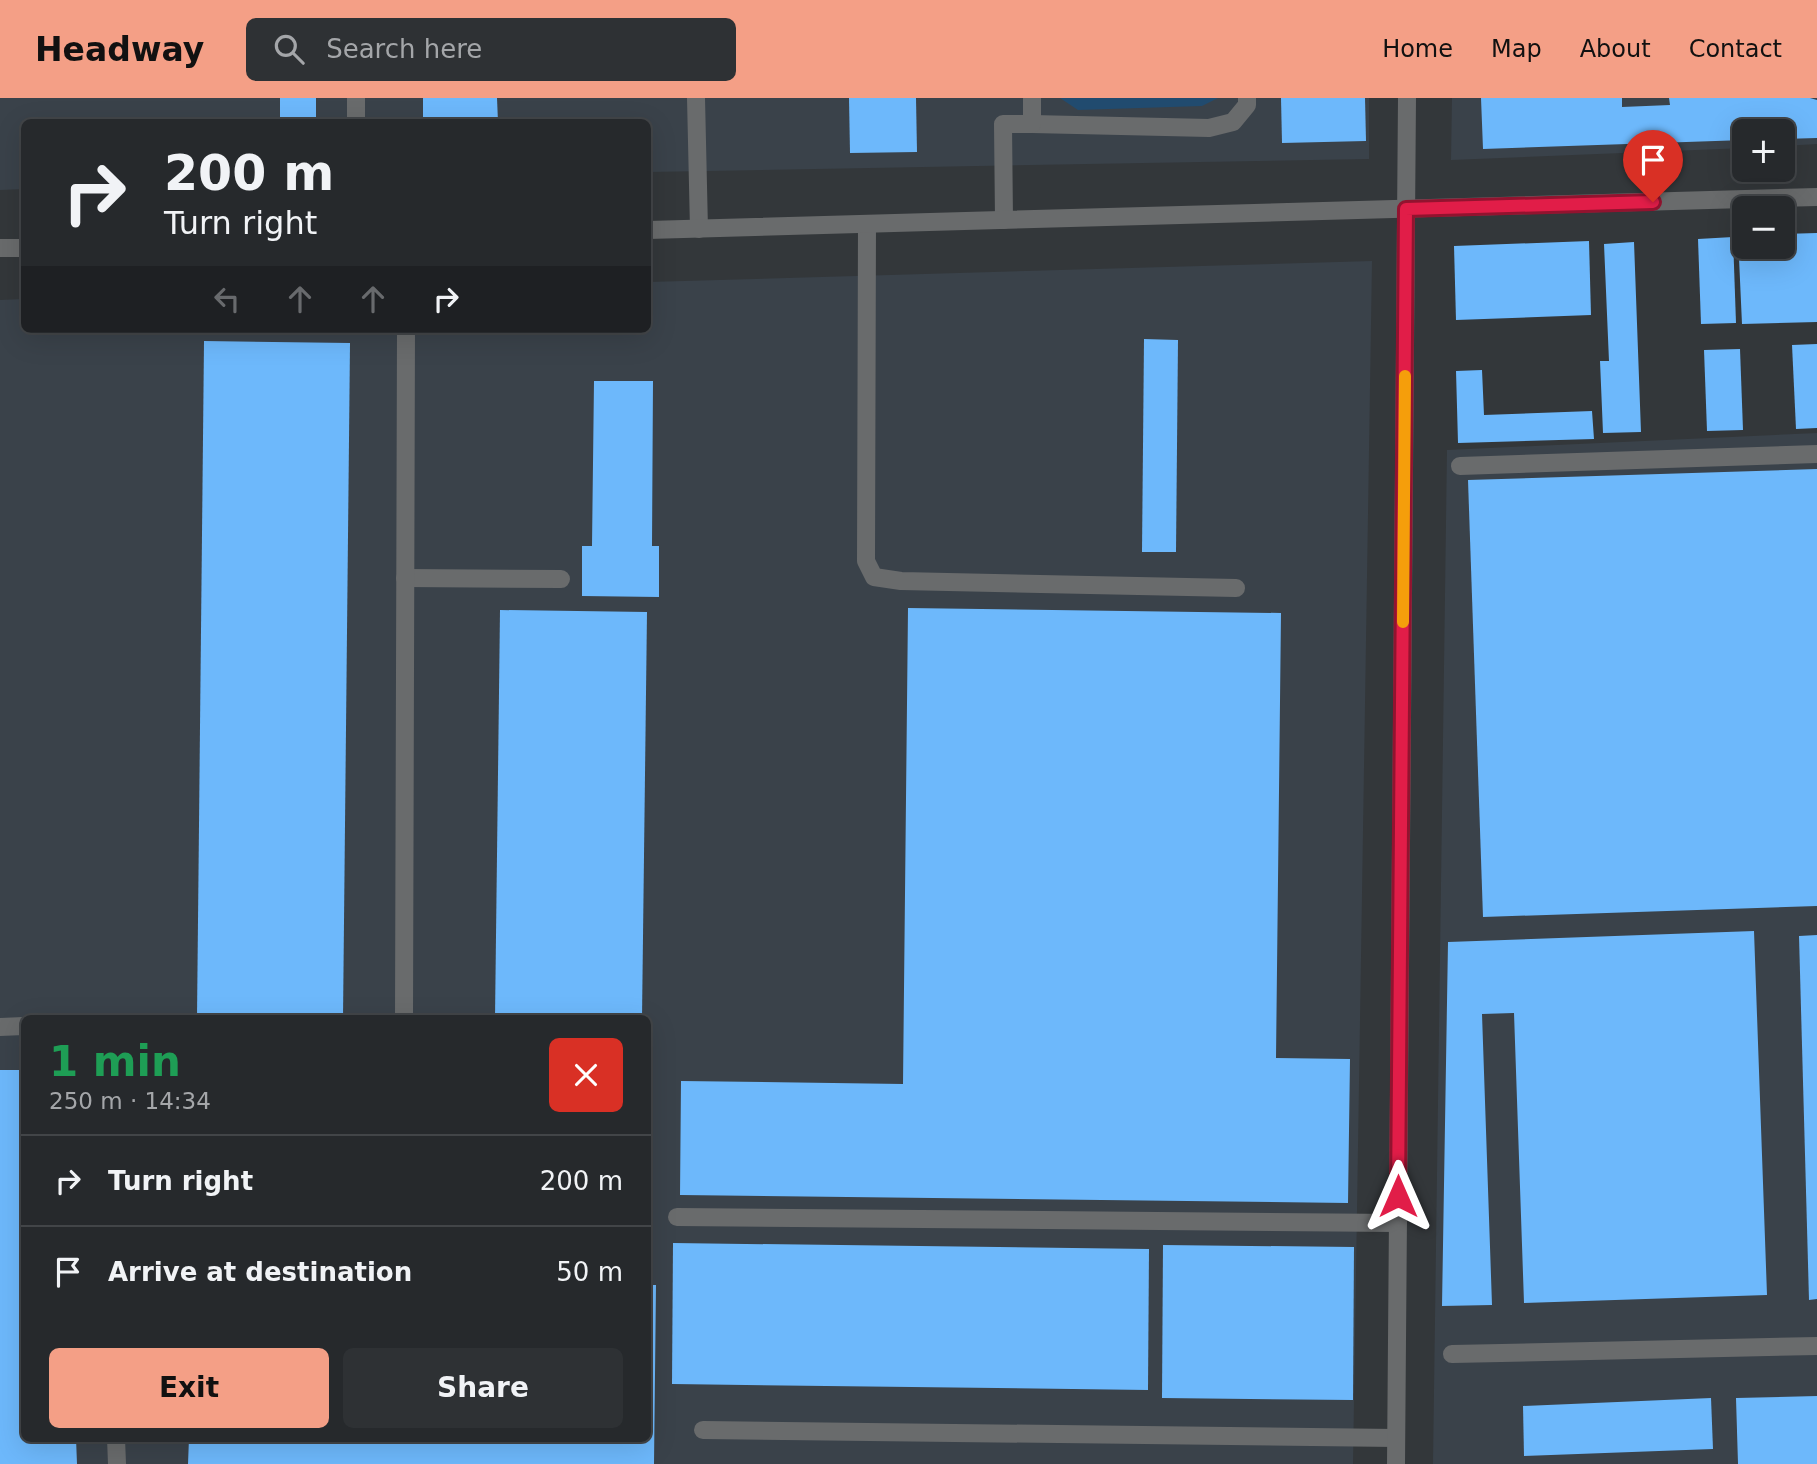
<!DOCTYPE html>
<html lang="en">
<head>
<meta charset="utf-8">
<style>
	body { margin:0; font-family:"DejaVu Sans",sans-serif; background:#2e3134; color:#f1f3f6; height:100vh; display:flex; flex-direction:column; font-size:26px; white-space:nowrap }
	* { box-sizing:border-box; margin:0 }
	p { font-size:23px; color:#a4a6a9 }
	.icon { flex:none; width:38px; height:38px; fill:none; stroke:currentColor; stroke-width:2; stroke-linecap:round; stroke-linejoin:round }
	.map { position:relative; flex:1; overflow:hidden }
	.side { position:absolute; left:21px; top:917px; width:630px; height:427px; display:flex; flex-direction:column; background:#26292c; border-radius:10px; box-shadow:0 7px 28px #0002,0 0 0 2px #424548 }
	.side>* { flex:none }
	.top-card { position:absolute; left:21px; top:21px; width:630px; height:214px; border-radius:10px; box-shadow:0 7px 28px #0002,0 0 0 2px #424548; background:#26292c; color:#f1f3f6; overflow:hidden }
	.buttons { position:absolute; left:1732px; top:21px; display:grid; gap:14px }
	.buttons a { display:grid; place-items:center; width:63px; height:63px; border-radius:10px; background:#26292c; box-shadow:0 7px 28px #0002,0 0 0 2px #424548; font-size:35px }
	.pin { position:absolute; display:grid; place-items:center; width:60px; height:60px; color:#fff; margin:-72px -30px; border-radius:50% 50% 50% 0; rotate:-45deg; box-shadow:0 0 7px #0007 }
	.pin .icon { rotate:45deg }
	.me { position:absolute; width:77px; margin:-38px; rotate:0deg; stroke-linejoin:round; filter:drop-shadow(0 0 5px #0008) }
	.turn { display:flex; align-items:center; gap:24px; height:147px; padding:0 28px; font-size:32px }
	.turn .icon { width:91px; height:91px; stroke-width:2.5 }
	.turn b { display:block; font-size:49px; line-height:60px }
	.lanes { display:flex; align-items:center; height:66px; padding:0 28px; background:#0003; justify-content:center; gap:35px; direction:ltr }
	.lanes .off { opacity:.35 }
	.round { display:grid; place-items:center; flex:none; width:74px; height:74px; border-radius:10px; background:#2e3134 }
	.summary { display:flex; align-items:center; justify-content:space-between; height:119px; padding:0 28px }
	h1 { font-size:42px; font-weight:800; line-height:52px; color:#1e9e55 }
	.button { display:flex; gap:14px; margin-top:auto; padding:14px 28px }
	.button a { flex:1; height:80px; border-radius:10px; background:#f49f86; color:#111; font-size:28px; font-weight:800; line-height:80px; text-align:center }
	.button a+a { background:#2e3134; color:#f1f3f6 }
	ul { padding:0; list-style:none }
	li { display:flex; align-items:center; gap:21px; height:91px; padding:0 28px; border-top:2px solid #424548 }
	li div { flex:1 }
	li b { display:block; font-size:26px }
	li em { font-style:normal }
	header { display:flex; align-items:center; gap:42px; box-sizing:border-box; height:98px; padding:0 35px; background:#f49f86; color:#111 }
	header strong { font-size:33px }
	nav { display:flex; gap:38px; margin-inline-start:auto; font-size:24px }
	.search { width:490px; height:63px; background:#2e3134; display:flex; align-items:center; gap:18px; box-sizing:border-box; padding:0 24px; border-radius:10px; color:#a4a6a9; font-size:26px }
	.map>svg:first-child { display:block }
</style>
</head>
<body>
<header>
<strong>Headway</strong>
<div class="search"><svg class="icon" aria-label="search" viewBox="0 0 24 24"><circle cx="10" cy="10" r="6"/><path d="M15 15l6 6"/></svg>Search here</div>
<nav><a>Home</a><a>Map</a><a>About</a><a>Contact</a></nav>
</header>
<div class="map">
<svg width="1817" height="1366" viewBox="0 0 1817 1366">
	<rect width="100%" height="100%" fill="#33373a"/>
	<g fill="#3a424a" fill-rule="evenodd">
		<polygon points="0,0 1369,0 1369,61 648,74 648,24 24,24 24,91 0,92"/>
		<polygon points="1452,0 1817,0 1817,46 1783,48 1783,33 1745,33 1745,50 1451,62"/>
		<path d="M1372 163 1353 1366H0V202L24 201V231H648V184ZM24 920H648V1340H24Z"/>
		<polygon points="1817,335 1817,1366 1433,1366 1447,352"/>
	</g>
	<polygon fill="#214b6f" points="1060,0 1218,0 1202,8 1078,12"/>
	<g fill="#6db8fb">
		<rect x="280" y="0" width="36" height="24"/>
		<polygon points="423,0 497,0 498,24 423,24"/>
		<polygon points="849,0 916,0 917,54 850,55"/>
		<polygon points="1281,0 1365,0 1366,43 1282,45"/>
		<polygon points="1481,0 1622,0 1622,9 1670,7 1669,0 1810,0 1817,2 1817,40 1783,41 1783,33 1745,33 1745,42 1483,51"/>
		<polygon points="1817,135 1817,224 1742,226 1738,138 1745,138 1745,149 1783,149 1783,136"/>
		<polygon points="1733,139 1736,225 1701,226 1698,141"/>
		<polygon points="1589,143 1591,217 1456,222 1454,148"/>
		<polygon points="1634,144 1641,334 1603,335 1600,263 1609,263 1604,146"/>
		<polygon points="1144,241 1178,242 1176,454 1142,454"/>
		<polygon points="204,243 350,245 343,920 197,920"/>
		<polygon points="1817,246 1817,330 1796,331 1792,247"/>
		<polygon points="1740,251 1743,332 1707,333 1704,252"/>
		<polygon points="1482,272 1484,317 1592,313 1594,341 1458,345 1456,273"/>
		<polygon points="594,283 653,283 652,448 659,448 659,499 582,498 582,448 592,448"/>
		<polygon points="1817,371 1817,808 1483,819 1468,382"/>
		<polygon points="908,510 1281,515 1276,960 1350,961 1348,1105 680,1097 681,983 903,986"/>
		<polygon points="500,512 647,514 642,920 495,920"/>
		<polygon points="1754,833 1767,1197 1524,1205 1514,915 1482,916 1492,1207 1442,1208 1448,844"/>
		<polygon points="1817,837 1817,1201 1809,1202 1799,838"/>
		<polygon points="0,972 24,972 24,1340 76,1340 77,1366 0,1366"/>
		<polygon points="673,1145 1149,1151 1148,1292 672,1286"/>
		<polygon points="1163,1147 1354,1149 1353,1302 1162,1300"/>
		<polygon points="648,1187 656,1187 654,1366 188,1366 189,1340 648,1340"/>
		<polygon points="1817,1298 1817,1366 1738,1366 1736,1300"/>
		<polygon points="1711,1300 1713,1351 1524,1358 1523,1308"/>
	</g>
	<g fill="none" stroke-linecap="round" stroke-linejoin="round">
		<g stroke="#696b6c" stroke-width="18">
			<polyline points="356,0 356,24"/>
			<polyline points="696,0 699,131"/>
			<polyline points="1032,26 1209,30 1233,24 1247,7 1247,0"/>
			<polyline points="1004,122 1003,26 1032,26 1032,0"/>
			<polyline points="867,126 866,463 874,479 901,483 1236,490"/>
			<polyline points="648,132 1817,99"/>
			<polyline points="0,150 24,150"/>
			<polyline points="1460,368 1817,356"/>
			<polyline points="405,480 561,481"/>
			<polyline points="404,920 406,231"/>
			<polyline points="0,929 24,928"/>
			<polyline points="677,1119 1398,1125"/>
			<polyline points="1452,1256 1817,1248"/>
			<polyline points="703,1332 1396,1340"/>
			<polyline points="116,1340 117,1366"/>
			<polyline points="1396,1366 1407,0"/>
		</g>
	</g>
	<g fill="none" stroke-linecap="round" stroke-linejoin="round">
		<defs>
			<polyline id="route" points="1398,1098 1406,111 1653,104"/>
		</defs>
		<use href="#route" stroke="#92132f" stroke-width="18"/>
		<use href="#route" stroke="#e11d48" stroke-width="12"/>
		<polyline stroke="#f59e0b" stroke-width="12" points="1403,524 1405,278"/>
	</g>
</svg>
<div class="buttons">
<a>+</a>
<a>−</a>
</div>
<div class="pin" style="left:1653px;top:104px;background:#d93025"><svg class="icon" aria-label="arrive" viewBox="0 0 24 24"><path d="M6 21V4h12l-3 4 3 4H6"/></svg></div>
<svg class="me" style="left:1398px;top:1098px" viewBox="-20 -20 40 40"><path d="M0-17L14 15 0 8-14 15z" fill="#e11d48" stroke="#fff" stroke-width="4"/></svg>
<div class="top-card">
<div class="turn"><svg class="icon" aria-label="right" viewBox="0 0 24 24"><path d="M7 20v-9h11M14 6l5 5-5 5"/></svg><div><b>200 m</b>Turn right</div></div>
<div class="lanes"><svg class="icon off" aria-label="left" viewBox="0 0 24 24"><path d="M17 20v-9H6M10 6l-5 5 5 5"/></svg><svg class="icon off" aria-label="ahead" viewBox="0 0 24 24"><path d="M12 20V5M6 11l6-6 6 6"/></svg><svg class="icon off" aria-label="ahead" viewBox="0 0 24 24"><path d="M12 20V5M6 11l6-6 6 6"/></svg><svg class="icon" aria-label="right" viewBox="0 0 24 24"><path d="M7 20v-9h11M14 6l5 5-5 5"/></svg></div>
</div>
<section class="side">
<div class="summary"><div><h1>1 min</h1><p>250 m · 14:34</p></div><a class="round" style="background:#d93025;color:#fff"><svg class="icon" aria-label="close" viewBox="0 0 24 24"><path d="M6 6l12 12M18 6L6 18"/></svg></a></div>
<ul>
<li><svg class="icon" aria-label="right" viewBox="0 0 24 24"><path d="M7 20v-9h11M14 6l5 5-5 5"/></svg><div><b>Turn right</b></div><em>200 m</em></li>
<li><svg class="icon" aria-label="arrive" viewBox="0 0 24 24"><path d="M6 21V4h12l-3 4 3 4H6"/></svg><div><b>Arrive at destination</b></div><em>50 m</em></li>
</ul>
<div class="button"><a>Exit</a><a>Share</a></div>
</section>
</div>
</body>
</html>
